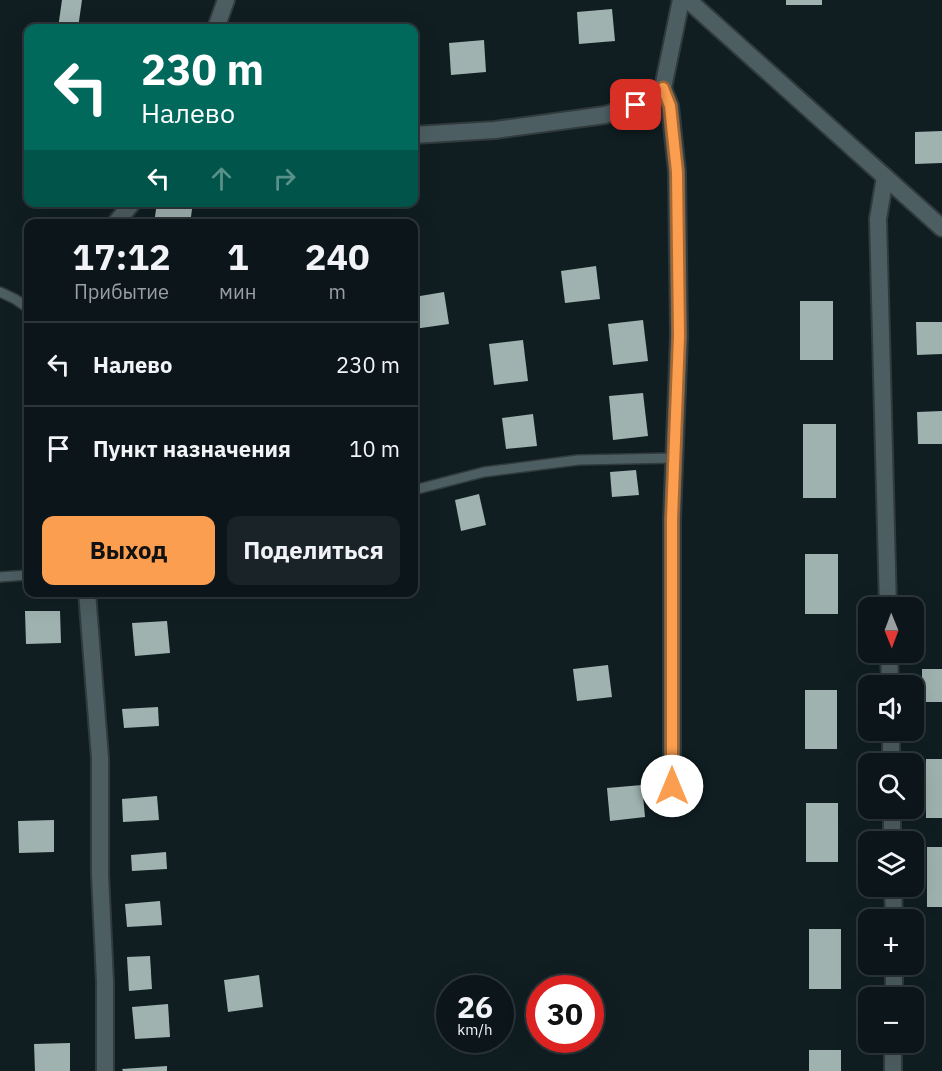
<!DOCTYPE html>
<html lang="ru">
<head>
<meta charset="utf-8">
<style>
	body { margin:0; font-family:"IBM Plex Sans",sans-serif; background:#1a2327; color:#f1f3f6; height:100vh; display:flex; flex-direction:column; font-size:22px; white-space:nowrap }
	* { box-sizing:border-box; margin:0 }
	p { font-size:20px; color:#9a9fa2 }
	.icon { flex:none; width:33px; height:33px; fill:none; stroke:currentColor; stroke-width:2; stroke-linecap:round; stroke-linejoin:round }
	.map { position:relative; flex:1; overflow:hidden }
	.side { position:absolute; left:24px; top:219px; width:394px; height:378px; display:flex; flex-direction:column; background:#0c161a; border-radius:12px; box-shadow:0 6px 24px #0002,0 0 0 2px #2c3539 }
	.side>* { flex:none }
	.banner { position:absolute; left:24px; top:24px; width:394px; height:183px; border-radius:12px; box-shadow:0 6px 24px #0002,0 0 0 2px #2c3539; background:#00695c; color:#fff; overflow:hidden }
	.needle { width:39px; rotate:179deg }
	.fabs { position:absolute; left:858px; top:597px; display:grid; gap:12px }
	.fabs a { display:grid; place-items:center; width:66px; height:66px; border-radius:12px; background:#0c161a; box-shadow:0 6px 24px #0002,0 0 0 2px #2c3539; font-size:30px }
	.speed { position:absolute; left:436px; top:975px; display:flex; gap:12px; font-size:30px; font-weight:700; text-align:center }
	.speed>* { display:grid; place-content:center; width:78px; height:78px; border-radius:50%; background:#0c161a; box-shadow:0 6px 24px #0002,0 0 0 2px #2c3539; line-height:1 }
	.speed small { font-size:15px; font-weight:400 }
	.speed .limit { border:9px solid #d22; background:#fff; color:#111 }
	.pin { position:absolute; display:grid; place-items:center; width:51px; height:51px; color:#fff; margin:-26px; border-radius:12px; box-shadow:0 3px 9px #0006 }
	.me { position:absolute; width:66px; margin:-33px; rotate:0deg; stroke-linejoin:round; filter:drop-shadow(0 0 4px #0008) }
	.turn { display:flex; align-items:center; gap:21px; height:126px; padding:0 18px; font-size:27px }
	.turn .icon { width:78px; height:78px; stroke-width:2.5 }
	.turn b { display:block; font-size:42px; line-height:51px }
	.lanes { display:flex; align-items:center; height:57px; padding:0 18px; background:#0003; justify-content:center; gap:30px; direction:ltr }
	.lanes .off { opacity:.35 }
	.eta { display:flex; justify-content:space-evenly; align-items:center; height:102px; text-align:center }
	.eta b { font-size:36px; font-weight:700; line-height:42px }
	.action { display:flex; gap:12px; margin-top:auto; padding:12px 18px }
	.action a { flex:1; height:69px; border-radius:12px; background:#fb9e50; color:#111; font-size:24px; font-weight:700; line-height:69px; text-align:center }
	.action a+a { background:#1a2327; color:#f1f3f6 }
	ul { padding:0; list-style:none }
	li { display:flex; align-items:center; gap:18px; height:84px; padding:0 18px; border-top:2px solid #2c3539 }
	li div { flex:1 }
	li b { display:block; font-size:22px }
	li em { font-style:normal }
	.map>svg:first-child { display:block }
</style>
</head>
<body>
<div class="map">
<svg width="942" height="1071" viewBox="0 0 942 1071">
	<rect width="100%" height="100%" fill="#101e22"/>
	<g fill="#9fb2af">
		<polygon points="62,0 82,0 78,28 58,28"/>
		<rect x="786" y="0" width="36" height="5"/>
		<polygon points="612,9 615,41 579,44 577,12"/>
		<polygon points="484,40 486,72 451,75 449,43"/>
		<polygon points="942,131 942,163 915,164 915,132"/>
		<polygon points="157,202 193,202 190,224 154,224"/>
		<polygon points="596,266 600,299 565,303 561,271"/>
		<polygon points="444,292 449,324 414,329 414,297"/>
		<rect x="800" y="301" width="33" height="59"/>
		<polygon points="643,320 648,361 613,365 608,324"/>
		<polygon points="916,322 942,322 942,354 917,355"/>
		<polygon points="523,340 528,381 494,385 489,344"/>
		<polygon points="643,393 648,436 613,440 609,396"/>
		<polygon points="942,411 942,444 918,444 917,412"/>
		<polygon points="533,414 537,446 506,449 502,418"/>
		<rect x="803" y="424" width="33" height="74"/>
		<polygon points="636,470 639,495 612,497 610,472"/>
		<polygon points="479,494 486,525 461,531 455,500"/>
		<rect x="805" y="554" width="33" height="60"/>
		<polygon points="25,611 60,611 61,643 26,644"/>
		<polygon points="167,621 170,653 135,656 132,623"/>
		<polygon points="608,665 612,697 577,701 573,669"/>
		<rect x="922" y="669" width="20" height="33"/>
		<rect x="805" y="690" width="32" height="59"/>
		<polygon points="158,707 159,726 124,728 122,709"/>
		<rect x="926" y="759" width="16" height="59"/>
		<polygon points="642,785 645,817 610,821 607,788"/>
		<polygon points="157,796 159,820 123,822 122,799"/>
		<rect x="806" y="803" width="32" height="59"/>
		<polygon points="54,820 54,852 19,853 18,821"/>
		<rect x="927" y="847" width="15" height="60"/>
		<polygon points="166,852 167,869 132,871 131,855"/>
		<polygon points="160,901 162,925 127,927 125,904"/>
		<rect x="809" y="929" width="32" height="60"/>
		<polygon points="150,956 152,989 129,991 127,957"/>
		<polygon points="259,975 263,1007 228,1012 224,980"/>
		<polygon points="168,1004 170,1037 135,1039 132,1007"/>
		<polygon points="70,1043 70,1071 35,1071 34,1044"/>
		<rect x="809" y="1050" width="32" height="21"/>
		<polygon points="167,1066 167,1071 123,1071 122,1069"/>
	</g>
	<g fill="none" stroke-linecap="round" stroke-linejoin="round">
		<defs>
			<g id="service">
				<polyline points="0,292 15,299 28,308"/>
				<polyline points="414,490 484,472 578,460 674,458"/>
				<polyline points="0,577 28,575"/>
			</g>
			<g id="minor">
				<polyline points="216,28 226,0"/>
				<polyline points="663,88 670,106 677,172 679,336 672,519 672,786"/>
				<polyline points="414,135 495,130 605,115 651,100 663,88 681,0"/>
				<polyline points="885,177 878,219 888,608"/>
				<polyline points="115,224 133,202"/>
				<polyline points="87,592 100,758 100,875 105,982 105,1071"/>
				<polyline points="889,652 890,686"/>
				<polyline points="891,730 891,764"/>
				<polyline points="892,808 892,842"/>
				<polyline points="893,886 894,920"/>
				<polyline points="894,998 894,964"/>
				<polyline points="893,1071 893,1042"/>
			</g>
			<polyline id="tertiary" points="688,0 942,228"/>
		</defs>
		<use href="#service" stroke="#313a3d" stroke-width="12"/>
		<use href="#minor" stroke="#313a3d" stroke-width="20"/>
		<use href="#tertiary" stroke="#313a3d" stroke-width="20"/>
		<use href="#service" stroke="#4d5e62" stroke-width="9"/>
		<use href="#minor" stroke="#4d5e62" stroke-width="16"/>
		<use href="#tertiary" stroke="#4d5e62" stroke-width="16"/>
	</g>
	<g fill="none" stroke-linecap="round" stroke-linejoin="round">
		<defs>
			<polyline id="route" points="636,105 651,100 663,88 670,106 677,172 679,336 672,519 672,786"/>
		</defs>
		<use href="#route" stroke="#a36734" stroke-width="15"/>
		<use href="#route" stroke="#fb9e50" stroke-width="10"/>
	</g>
</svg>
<div class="fabs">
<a><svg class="needle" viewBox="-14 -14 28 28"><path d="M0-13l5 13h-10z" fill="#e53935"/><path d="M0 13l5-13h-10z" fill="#9a9fa2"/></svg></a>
<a><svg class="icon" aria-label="sound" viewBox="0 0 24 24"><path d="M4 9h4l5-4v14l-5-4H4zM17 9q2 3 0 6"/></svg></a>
<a><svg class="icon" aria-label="search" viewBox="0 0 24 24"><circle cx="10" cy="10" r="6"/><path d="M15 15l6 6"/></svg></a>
<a><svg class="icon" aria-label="layers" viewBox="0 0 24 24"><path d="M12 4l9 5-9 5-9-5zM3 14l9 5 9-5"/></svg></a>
<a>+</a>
<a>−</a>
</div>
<div class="speed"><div>26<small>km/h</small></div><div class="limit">30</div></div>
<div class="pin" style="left:636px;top:105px;background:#d93025"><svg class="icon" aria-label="arrive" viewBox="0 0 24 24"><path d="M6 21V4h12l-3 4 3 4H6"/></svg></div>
<svg class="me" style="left:672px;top:786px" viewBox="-20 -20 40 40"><circle r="19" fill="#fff"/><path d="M0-13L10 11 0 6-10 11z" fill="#fb9e50"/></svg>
<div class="banner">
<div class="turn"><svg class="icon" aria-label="left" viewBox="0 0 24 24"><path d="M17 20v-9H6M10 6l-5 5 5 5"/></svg><div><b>230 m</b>Налево</div></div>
<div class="lanes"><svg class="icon" aria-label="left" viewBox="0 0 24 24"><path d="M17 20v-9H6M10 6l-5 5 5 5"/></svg><svg class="icon off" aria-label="ahead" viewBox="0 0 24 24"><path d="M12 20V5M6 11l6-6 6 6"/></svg><svg class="icon off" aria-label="right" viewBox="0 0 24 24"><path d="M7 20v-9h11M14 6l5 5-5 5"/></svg></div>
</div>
<section class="side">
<div class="eta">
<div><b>17:12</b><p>Прибытие</p></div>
<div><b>1</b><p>мин</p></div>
<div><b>240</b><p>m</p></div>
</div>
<ul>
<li><svg class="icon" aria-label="left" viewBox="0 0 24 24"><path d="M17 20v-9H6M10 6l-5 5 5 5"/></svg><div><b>Налево</b></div><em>230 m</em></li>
<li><svg class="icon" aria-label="arrive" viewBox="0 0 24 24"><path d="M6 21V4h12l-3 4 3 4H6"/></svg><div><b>Пункт назначения</b></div><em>10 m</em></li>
</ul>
<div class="action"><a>Выход</a><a>Поделиться</a></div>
</section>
</div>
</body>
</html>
